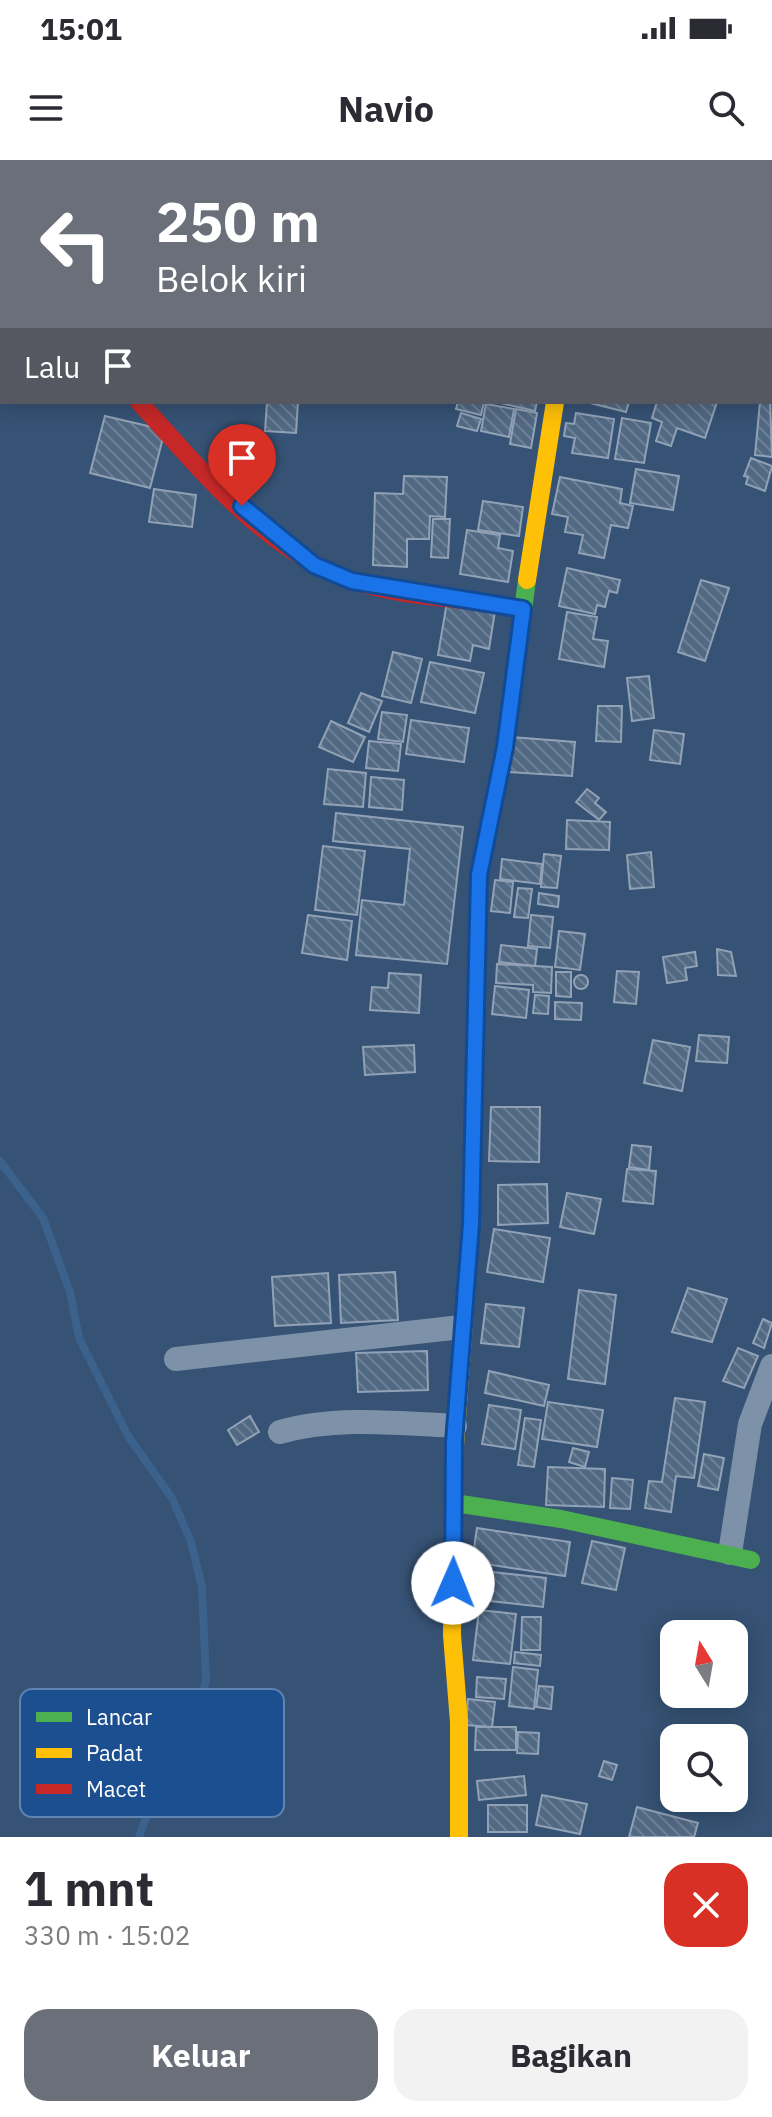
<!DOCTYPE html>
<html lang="id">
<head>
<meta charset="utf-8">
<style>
	body { margin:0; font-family:"IBM Plex Sans",sans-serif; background:#f2f2f3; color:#2b2b33; height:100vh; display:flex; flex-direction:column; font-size:30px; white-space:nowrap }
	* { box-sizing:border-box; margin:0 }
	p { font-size:26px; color:#7c7c81 }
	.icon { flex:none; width:44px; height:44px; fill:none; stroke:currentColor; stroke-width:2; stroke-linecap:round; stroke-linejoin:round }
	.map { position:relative; height:1677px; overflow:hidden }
	.side { display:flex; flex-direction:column; background:#fff; flex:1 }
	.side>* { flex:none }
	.hud { position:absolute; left:0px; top:0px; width:772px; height:244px; box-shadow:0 4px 20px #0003; background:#6b6f79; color:#fff; overflow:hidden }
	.needle { width:52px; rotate:349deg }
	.tools { position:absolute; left:660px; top:1460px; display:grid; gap:16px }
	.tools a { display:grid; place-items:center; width:88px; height:88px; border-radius:16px; background:#fff; box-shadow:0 4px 20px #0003; font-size:40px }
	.pin { position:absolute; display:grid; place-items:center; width:68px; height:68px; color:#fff; margin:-82px -34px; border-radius:50% 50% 50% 0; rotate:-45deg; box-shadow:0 0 8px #0007 }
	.pin .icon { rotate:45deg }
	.me { position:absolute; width:88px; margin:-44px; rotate:1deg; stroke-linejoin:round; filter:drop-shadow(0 0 6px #0008) }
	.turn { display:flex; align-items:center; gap:28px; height:168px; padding:0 24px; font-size:36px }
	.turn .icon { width:104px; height:104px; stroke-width:2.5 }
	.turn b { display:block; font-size:56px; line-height:68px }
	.then { display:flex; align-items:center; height:76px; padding:0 24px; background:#0003; gap:16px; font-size:30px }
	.round { display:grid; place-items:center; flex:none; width:84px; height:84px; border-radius:24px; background:#f2f2f3 }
	.head { display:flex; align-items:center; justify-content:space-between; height:136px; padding:0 24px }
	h1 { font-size:48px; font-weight:800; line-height:60px }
	.primary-button { display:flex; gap:16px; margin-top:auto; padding:16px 24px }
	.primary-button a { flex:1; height:92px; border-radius:24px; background:#6b6f79; color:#fff; font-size:32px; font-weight:800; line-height:92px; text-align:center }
	.primary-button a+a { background:#f2f2f3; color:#2b2b33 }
	.status { display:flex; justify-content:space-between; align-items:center; height:56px; padding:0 40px; background:#fff; direction:ltr }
	.status svg { height:22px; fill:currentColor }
	header { display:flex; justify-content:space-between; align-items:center; height:104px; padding:0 24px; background:#fff; font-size:36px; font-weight:800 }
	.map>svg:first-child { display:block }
</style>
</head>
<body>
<div class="status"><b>15:01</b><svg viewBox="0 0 49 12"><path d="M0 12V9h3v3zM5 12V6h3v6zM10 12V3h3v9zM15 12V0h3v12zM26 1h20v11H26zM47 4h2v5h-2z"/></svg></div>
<header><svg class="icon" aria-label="menu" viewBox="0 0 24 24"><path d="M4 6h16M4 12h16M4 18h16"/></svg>Navio<svg class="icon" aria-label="search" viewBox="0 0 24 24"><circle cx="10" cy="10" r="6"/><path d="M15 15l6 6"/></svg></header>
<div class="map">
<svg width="772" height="1677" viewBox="0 0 772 1677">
	<defs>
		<pattern id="building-back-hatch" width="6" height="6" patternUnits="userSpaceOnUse" patternTransform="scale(2)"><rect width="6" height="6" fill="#526984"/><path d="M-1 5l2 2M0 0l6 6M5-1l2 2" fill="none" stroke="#6c8096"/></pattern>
	</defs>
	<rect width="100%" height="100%" fill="#365274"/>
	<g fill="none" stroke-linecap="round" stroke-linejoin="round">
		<polyline stroke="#3b618d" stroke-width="8" points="0,1001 43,1058 70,1132 79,1178 128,1276 172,1338 191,1382 202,1427 206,1521 193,1566 163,1608 139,1677"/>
	</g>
	<g fill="url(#building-back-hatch)" stroke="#92a2b6" stroke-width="2">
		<polygon points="770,240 772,297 755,295 760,242"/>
		<polygon points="267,242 298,242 296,273 265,271"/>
		<polygon points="458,242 484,242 481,255 456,249"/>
		<polygon points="496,242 537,242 535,251"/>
		<polygon points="586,242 629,242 626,252"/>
		<polygon points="657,242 717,242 705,278 677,268 671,286 656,281 662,262 652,258"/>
		<polygon points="486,244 514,249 509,277 481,271"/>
		<polygon points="516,249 537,253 531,288 510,284"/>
		<polygon points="461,253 481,259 477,271 457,266"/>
		<polygon points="576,253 614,259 608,298 572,293 575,278 564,276 566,263 574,264"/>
		<polygon points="105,256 165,270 150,328 90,313"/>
		<polygon points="622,258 651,263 644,303 615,299"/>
		<polygon points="751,298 772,306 765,331 746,324 748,317 744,316"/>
		<polygon points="636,309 679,316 673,350 630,343"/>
		<polygon points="404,316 447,317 445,357 430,356 429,379 407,379 407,407 373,405 375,333 403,334"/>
		<polygon points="560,317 622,329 620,343 633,346 628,368 611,365 604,398 579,393 583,375 565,372 568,357 552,354"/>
		<polygon points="154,329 196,335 192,367 149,362"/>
		<polygon points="483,341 523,347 519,376 478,370"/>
		<polygon points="433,359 450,359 448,398 431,397"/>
		<polygon points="467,370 500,375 498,388 513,391 508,422 460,414"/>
		<polygon points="567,408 620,420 617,433 609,431 605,447 597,445 595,454 559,446"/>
		<polygon points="701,420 729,428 705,501 678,492"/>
		<polygon points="447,442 495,451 489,489 473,485 470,501 438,495"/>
		<polygon points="567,452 597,457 593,479 608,481 604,507 559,499"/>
		<polygon points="393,492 422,499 411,543 382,536"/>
		<polygon points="430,502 484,513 475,553 421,542"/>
		<polygon points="649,516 654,558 632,561 627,518"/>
		<polygon points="361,533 382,541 369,572 348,563"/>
		<polygon points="598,546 622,546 621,582 596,581"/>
		<polygon points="382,552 407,555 403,582 378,579"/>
		<polygon points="411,560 469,568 464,602 406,594"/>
		<polygon points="331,561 365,577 353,602 319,587"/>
		<polygon points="654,570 684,574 680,604 650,600"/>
		<polygon points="511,577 575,582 572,616 508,612"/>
		<polygon points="369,581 401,584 398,611 366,608"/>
		<polygon points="328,609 366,613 363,647 324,644"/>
		<polygon points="371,617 404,620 402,650 369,647"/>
		<polygon points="587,629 599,638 595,643 606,652 599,660 576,642"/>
		<polygon points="336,653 463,667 447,804 356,795 362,740 404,745 410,689 333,681"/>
		<polygon points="567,660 610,662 609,690 566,689"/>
		<polygon points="323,686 365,691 357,755 315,750"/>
		<polygon points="651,692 654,727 630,729 627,695"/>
		<polygon points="544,694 561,696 557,728 541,727"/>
		<polygon points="502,699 542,704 540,724 500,719"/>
		<polygon points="495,720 513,722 510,753 491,751"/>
		<polygon points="518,728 532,729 528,758 514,757"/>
		<polygon points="539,733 559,736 558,747 538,744"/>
		<polygon points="308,755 352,761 347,800 302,793"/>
		<polygon points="531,755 553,757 550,788 528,786"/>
		<polygon points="559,771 585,774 580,810 555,807"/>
		<polygon points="501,785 537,789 535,806 499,802"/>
		<polygon points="717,789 731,792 736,816 718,815"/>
		<polygon points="695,792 697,806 685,808 687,820 667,823 663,797"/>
		<polygon points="497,804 552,807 551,833 533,832 533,825 496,823"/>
		<polygon points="617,811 639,812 636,844 614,842"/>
		<polygon points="556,812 571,812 571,837 556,836"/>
		<polygon points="389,813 421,815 419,853 370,850 372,827 388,828"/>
		<circle cx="581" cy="822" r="7"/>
		<polygon points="495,826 529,830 526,858 492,854"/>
		<polygon points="535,835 549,836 548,854 533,853"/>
		<polygon points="555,842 582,843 581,860 555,859"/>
		<polygon points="699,875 729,877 727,903 696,901"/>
		<polygon points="653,880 690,887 682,931 644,923"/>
		<polygon points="414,885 415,912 365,915 363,887"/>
		<polygon points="491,947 540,947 539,1002 489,1001"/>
		<polygon points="632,985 651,987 649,1010 629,1007"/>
		<polygon points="627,1009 656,1011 653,1044 623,1041"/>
		<polygon points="547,1024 548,1063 498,1065 498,1025"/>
		<polygon points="567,1033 601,1039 594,1074 560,1067"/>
		<polygon points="494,1069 550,1078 543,1122 487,1112"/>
		<polygon points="395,1112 398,1160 341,1163 339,1115"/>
		<polygon points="328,1113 331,1163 275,1166 272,1117"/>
		<polygon points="688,1128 727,1139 712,1182 672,1172"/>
		<polygon points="579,1130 616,1135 605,1224 568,1219"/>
		<polygon points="486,1144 524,1148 519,1187 481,1183"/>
		<polygon points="763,1159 772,1163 764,1188 753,1183"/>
		<polygon points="738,1188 758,1196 744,1228 723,1221"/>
		<polygon points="427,1191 428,1230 358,1232 356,1193"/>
		<polygon points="489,1211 549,1225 544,1246 485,1233"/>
		<polygon points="675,1238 705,1242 694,1318 676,1316 671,1352 645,1348 649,1321 662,1322"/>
		<polygon points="548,1242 603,1250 597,1287 542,1279"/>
		<polygon points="489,1245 521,1250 515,1289 482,1284"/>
		<polygon points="250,1256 259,1272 237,1285 228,1270"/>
		<polygon points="525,1258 541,1260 534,1307 518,1305"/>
		<polygon points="573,1288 589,1292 585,1307 569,1302"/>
		<polygon points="704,1294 724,1298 718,1330 698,1326"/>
		<polygon points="548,1307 605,1309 604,1347 546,1345"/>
		<polygon points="612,1318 633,1320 630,1349 610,1348"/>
		<polygon points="477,1368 570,1382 565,1416 472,1402"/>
		<polygon points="592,1381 625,1388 616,1430 582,1423"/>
		<polygon points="467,1409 546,1418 543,1447 463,1438"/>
		<polygon points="479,1450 516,1454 510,1504 473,1500"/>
		<polygon points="522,1457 541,1457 540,1490 521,1490"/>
		<polygon points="515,1492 541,1495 540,1506 514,1503"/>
		<polygon points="513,1507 538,1510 534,1549 509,1546"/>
		<polygon points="477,1517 506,1519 504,1539 476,1537"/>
		<polygon points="539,1526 553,1527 551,1549 536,1547"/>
		<polygon points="468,1539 495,1542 492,1567 466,1565"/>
		<polygon points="476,1567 516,1567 516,1590 475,1590"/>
		<polygon points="518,1572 539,1573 538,1594 517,1593"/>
		<polygon points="604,1601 617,1605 612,1620 599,1616"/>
		<polygon points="524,1616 526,1635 479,1640 477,1621"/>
		<polygon points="542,1635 587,1644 580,1674 536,1665"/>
		<rect x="488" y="1645" width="39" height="27"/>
		<polygon points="637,1647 698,1663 694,1677 629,1677"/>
	</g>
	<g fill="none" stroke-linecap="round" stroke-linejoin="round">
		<polyline stroke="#7d92a8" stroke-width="12" points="517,0 524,2"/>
		<g stroke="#7d92a8" stroke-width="24">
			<polyline points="602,2 603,0"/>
			<polyline points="0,44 2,48"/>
			<polyline points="176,1199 461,1167"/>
			<path d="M280 1272C335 1256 398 1263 455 1266"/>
			<polyline points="730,1393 750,1264 772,1206"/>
		</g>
		<g stroke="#4caf50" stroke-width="18">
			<polyline points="464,1163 471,1064 479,715 505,587 527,420"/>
			<polyline points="454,1343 561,1359 751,1400"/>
		</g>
		<g stroke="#ffc107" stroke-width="18">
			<polyline points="527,420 555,242"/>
			<polyline points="459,1677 459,1562 452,1475 454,1298 464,1163"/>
		</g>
		<path stroke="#c62828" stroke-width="18" d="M139 242C200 308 265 392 354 421 408 439 467 437 523 449"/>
	</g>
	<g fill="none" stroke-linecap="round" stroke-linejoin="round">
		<defs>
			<polyline id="route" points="242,346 314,405 352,421 523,449 505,587 479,715 471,1064 454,1282 453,1423"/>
		</defs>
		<use href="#route" stroke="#114b97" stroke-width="20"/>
		<use href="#route" stroke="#1a73e8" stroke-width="14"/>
	</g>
	<rect x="20" y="1529" width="264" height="128" rx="12" fill="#1b4f8f" stroke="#5f84b1" stroke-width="2"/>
	<rect x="36" y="1552" width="36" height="10" fill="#4caf50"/>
	<rect x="36" y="1588" width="36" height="10" fill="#ffc107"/>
	<rect x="36" y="1624" width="36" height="10" fill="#c62828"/>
	<g font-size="22" fill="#fff">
		<text x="86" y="1565">Lancar</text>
		<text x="86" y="1601">Padat</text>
		<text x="86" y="1637">Macet</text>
	</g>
</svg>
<div class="tools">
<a><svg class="needle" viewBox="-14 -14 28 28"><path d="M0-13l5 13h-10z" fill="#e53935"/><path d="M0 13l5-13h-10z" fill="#7c7c81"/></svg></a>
<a><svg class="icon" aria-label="search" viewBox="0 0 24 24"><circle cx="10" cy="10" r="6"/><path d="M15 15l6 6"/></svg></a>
</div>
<div class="pin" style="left:242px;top:346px;background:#d93025"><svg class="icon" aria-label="arrive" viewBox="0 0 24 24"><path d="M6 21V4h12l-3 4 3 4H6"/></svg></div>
<svg class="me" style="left:453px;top:1423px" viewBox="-20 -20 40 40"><circle r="19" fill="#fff"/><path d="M0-13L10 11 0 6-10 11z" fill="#1a73e8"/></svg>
<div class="hud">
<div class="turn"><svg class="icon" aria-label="left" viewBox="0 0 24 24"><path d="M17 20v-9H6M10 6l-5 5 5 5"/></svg><div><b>250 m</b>Belok kiri</div></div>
<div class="then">Lalu<svg class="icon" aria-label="arrive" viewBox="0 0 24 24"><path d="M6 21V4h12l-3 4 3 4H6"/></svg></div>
</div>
</div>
<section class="side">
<div class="head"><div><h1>1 mnt</h1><p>330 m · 15:02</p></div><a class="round" style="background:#d93025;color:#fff"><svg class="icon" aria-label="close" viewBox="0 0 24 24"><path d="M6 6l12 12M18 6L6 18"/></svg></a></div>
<div class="primary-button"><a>Keluar</a><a>Bagikan</a></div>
</section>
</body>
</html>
